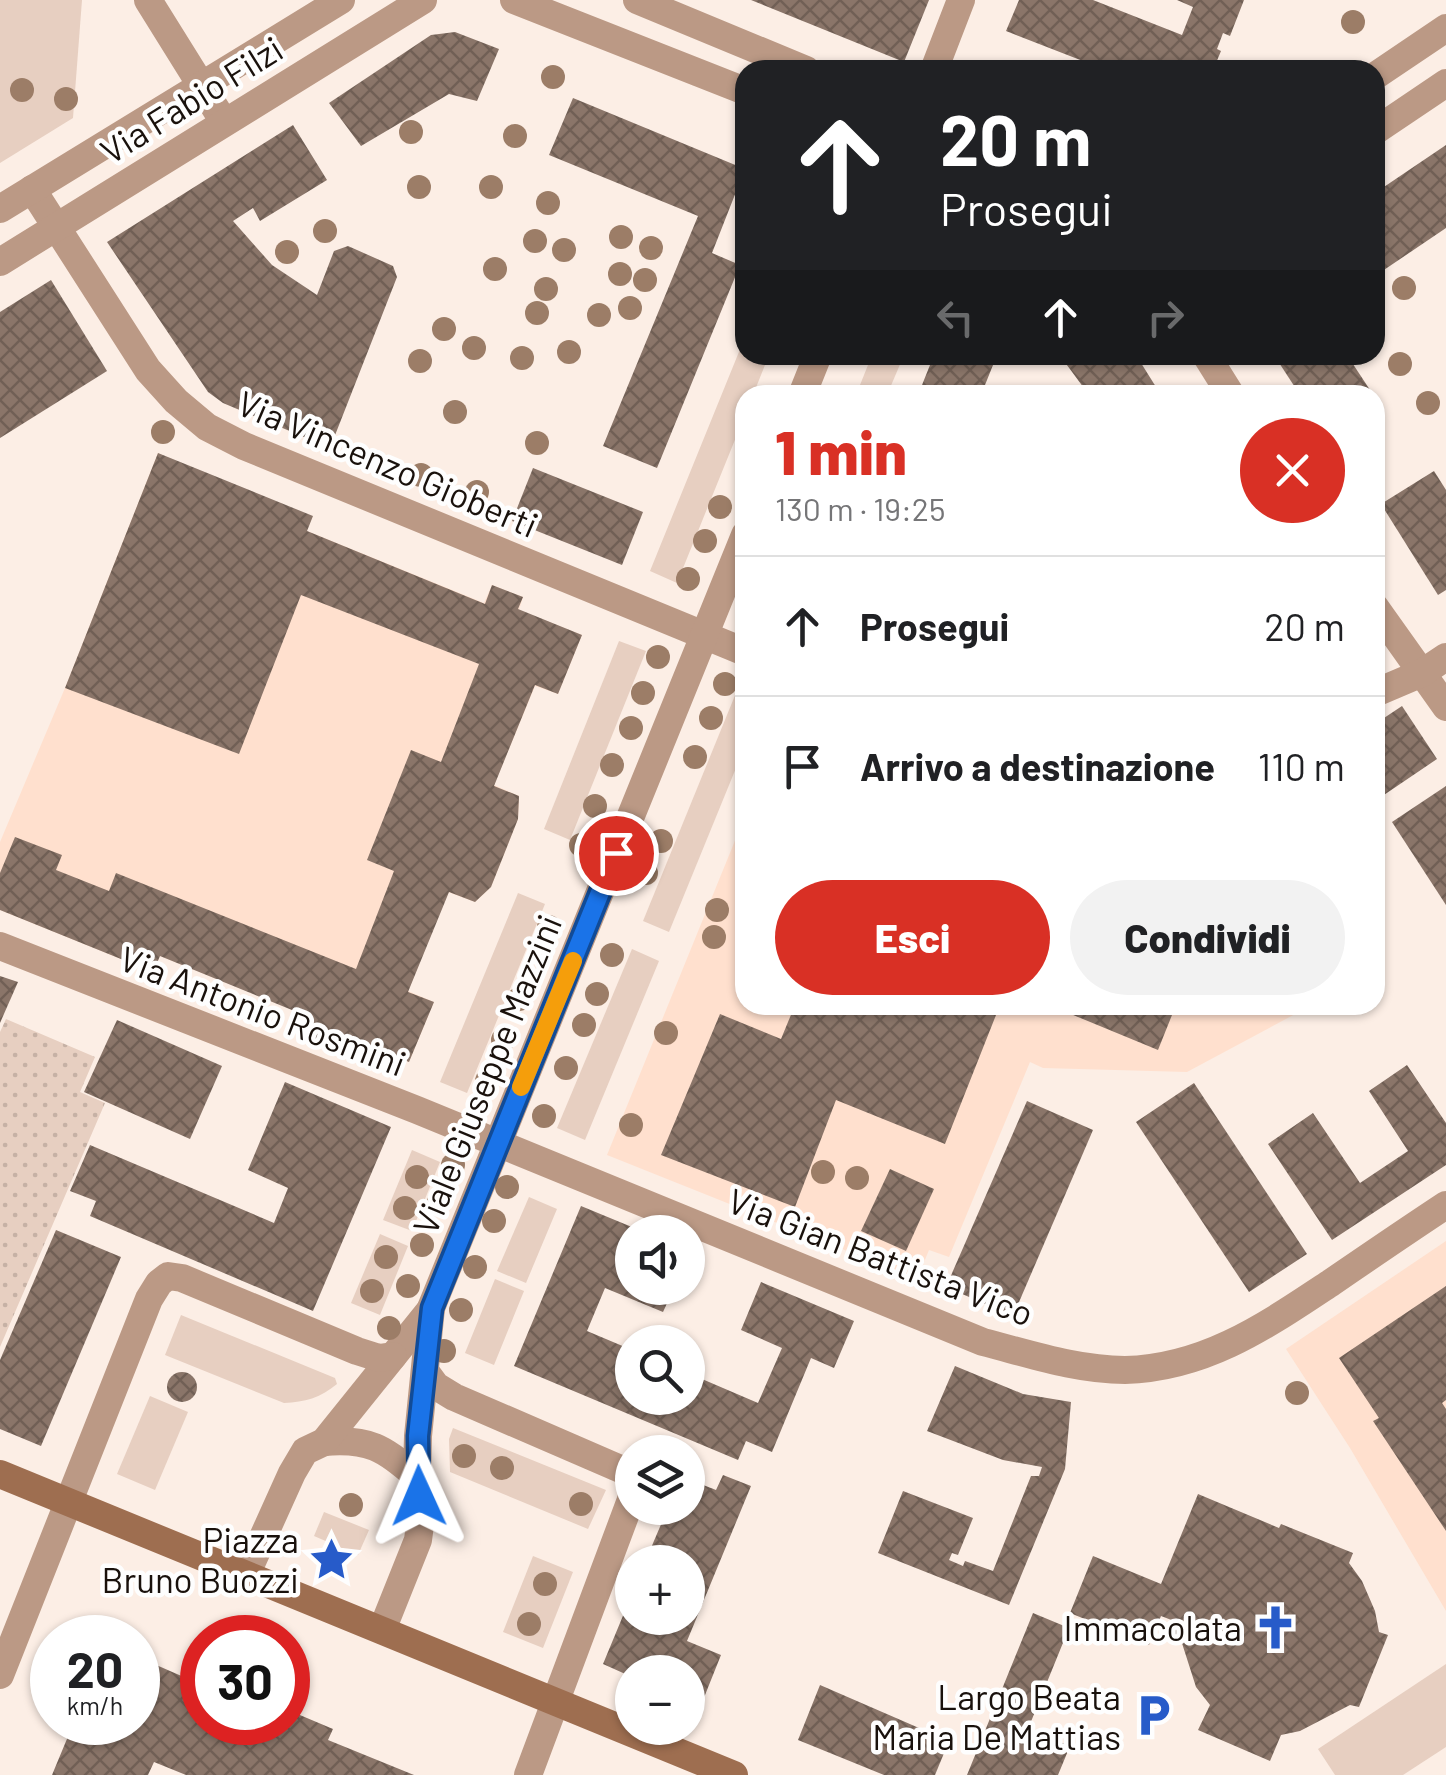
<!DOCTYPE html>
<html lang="it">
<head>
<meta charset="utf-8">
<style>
	body { margin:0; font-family:Barlow,sans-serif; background:#f2f2f2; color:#202124; height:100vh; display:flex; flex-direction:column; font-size:38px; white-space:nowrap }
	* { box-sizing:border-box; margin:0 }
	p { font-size:32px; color:#757577 }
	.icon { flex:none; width:55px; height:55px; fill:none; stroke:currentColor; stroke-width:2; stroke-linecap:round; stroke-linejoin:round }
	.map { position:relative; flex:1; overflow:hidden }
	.details { position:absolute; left:735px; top:385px; width:650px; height:630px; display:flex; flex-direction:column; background:#fff; border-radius:30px; box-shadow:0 2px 8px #0004 }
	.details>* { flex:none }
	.guide { position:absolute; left:735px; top:60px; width:650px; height:305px; border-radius:30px; box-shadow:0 2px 8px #0004; background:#202124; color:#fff; overflow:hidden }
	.fabs { position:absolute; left:615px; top:1215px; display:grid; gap:20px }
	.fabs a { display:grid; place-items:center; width:90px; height:90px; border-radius:50%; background:#fff; box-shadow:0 2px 8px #0004; font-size:50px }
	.speed { position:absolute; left:30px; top:1615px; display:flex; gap:20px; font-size:50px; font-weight:700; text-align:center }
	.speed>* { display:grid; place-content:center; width:130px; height:130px; border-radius:50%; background:#fff; box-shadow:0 2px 8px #0004; line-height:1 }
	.speed small { font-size:25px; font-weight:400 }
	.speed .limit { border:15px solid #d22; background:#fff; color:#111 }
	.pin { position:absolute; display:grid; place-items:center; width:85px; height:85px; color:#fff; margin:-42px; border:5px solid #fff; border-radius:50%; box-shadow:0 2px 10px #0007 }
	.me { position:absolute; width:110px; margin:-55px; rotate:359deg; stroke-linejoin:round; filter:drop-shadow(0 0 8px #0008) }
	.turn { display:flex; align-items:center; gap:35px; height:210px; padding:0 40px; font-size:45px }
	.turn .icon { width:130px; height:130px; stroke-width:2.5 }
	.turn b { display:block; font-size:70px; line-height:85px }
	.lanes { display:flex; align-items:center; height:95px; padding:0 40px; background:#0003; justify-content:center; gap:50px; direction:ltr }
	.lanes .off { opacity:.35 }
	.round { display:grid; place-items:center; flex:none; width:105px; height:105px; border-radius:52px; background:#f2f2f2 }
	.headline { display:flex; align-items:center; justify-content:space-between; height:170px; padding:0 40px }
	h1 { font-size:60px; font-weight:800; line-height:75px; color:#d93025 }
	.primary-button { display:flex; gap:20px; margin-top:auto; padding:20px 40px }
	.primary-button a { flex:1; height:115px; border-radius:60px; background:#d93025; color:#fff; font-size:40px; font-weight:800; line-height:115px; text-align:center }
	.primary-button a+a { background:#f2f2f2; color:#202124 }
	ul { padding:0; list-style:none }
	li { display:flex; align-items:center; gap:30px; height:140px; padding:0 40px; border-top:2px solid #e0e0e0 }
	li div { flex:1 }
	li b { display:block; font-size:38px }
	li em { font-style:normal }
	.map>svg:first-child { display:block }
</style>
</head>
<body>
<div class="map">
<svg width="1446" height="1775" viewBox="0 0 1446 1775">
	<defs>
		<pattern id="garden-dots" width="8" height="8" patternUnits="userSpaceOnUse" patternTransform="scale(2.5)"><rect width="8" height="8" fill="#e7cfc1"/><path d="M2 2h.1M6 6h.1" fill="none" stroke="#c6b1a5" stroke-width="1.8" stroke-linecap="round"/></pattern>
		<pattern id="building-cross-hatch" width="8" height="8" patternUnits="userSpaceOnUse" patternTransform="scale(2.5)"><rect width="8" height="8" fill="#8a7569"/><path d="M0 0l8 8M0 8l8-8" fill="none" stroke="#705f55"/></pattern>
	</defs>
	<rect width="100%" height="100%" fill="#fceee5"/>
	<g fill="#ffe0ce">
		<polygon points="158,453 307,531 484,603 492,585 523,597 519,610 582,635 558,694 535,686 494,785 519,796 518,819 491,887 475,902 448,892 408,991 434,1002 409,1062 348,1037 341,1053 306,1039 314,1018 160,956 153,972 0,910 0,842 65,688"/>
		<polygon points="745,816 745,1005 1312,1005 1187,1072 1043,1068 1030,1062 949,1257 929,1250 917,1279 607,1155"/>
		<polygon points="1446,1241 1446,1611 1350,1448 1286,1349"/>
	</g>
	<g fill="#e7cfc1">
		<polygon points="0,0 82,0 73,118 0,163"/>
		<polygon points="745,337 745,355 769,355 753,395 745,395 745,415 677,583 650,571"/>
		<polygon points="872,355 904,355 887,395 856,395"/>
		<polygon points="619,641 646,651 570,840 544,829"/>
		<polygon points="738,688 745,691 745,746 669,932 643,921"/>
		<polygon points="518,893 545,904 467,1093 440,1082"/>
		<polygon points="632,949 659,961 585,1140 557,1128"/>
		<polygon points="412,1150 440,1162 412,1231 383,1220"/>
		<polygon points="529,1197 557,1209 526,1283 497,1271"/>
		<polygon points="380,1234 408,1246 380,1315 351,1303"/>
		<polygon points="495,1279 524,1291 494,1365 465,1353"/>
		<path d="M181 1315 335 1378 337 1384C320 1398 305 1402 284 1403L165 1355Z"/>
		<polygon points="150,1396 188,1412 155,1490 117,1474"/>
		<polygon points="453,1428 606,1490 588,1529 450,1472 449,1439"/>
		<polygon points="324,1512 369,1530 358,1555 314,1536"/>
		<polygon points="533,1556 573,1572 543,1648 503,1632"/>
		<polygon points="1446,1664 1446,1747 1403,1775 1335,1775 1318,1749"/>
	</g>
	<polygon fill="url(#garden-dots)" points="6,1019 95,1057 80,1092 105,1103 0,1347 0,1032"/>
	<g fill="url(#building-cross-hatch)">
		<polygon points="751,0 929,0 904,62"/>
		<polygon points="1019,0 1093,0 1182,35 1193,7 1177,0 1244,0 1230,36 1223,33 1217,49 1221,51 1213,70 1106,70 1006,31"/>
		<polygon points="455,32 499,49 477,101 449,94 361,146 329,103 431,35"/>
		<polygon points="573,98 745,169 712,253 740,265 657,468 603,446 698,216 549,155"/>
		<polygon points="293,125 327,180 260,221 253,208 233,221 272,265 317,295 334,251 348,246 393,266 397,277 330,448 223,403 208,392 107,242"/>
		<polygon points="1446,145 1446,228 1375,276 1375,193"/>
		<polygon points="51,280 107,371 0,438 0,312"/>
		<polygon points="934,355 967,356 997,355 981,395 918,395"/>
		<polygon points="1052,355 1136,355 1161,395 1089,395 1064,361"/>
		<polygon points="1274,355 1347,355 1372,393 1300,395"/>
		<polygon points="158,453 313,516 307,531 485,604 492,585 523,597 518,609 582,635 558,694 535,685 494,786 519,796 518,819 491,887 475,902 449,892 408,992 434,1002 409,1062 348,1037 341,1053 306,1039 314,1019 160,956 153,972 0,910 0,873 15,837 62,855 56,870 109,891 116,873 356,969 394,871 367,860 411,750 441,762 479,664 301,595 239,754 65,688"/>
		<polygon points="533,468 643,512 622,565 512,521"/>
		<polygon points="1434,471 1446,490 1446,590 1438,595 1381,504"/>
		<polygon points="1402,706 1437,759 1375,801 1375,724"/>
		<polygon points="1446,786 1446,905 1392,822"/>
		<polygon points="0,976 18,982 0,1023"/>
		<polygon points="795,1005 972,1005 996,1015 945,1144 836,1100 795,1207 661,1155 720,1014 781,1039"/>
		<polygon points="1049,1005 1176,1005 1158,1050"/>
		<polygon points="117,1020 222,1066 190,1139 84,1092"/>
		<polygon points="1407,1065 1446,1123 1446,1165 1332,1240 1268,1144 1313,1113 1360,1183 1408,1151 1369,1091"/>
		<polygon points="285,1082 391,1127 313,1311 90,1216 96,1201 70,1191 90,1145 274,1223 288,1188 248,1170"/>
		<polygon points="1194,1083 1307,1254 1249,1292 1136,1122"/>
		<polygon points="1027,1101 1093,1130 1013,1316 946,1287"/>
		<polygon points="890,1169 934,1189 906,1251 861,1231"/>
		<polygon points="581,1206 644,1232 632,1232 632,1288 674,1288 663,1312 605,1288 587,1331 632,1350 632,1398 688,1398 688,1373 758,1403 782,1348 741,1330 761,1282 854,1321 834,1368 811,1358 772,1452 746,1441 738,1460 514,1366"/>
		<polygon points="56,1230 121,1257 41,1446 0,1429 0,1360"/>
		<polygon points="1446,1286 1446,1400 1442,1403 1446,1409 1446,1531 1373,1421 1379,1418 1339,1358"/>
		<polygon points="955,1366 1023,1394 1071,1402 1065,1469 1009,1605 878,1553 903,1491 973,1518 958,1555 952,1553 949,1560 963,1566 965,1561 993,1571 1031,1476 1039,1476 1042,1467 1003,1460 927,1431"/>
		<circle cx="182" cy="1387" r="15"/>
		<polygon points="723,1475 751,1486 687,1641 721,1655 701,1705 688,1699 688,1672 632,1672 632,1677 603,1664 632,1594 632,1618 688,1618 688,1562 645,1562 668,1508 688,1508 688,1479 716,1490"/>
		<polygon points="1198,1494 1279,1528 1281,1524 1353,1553 1349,1563 1362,1581 1375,1611 1379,1632 1388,1635 1359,1707 1350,1705 1300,1731 1281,1735 1270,1761 1198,1730 1210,1705 1196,1687 1180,1637 1170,1633 1174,1621 1161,1616 1149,1645 1070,1613 1093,1556 1161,1584"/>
		<polygon points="1033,1613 1069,1628 1028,1729 1070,1746 1058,1775 967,1775"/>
		<polygon points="138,1657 202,1685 202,1722 288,1722 288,1710 333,1729 328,1740 414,1775 186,1775 154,1762 148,1775 52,1775 74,1722 138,1722"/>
		<polygon points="820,1685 949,1741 935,1775 884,1775 798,1740"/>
	</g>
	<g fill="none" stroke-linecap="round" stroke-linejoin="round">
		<g stroke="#bb9985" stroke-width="28">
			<polyline points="148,0 224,122"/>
			<polyline points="514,0 745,91"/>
			<polyline points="637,0 806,70"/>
			<polyline points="934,70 961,0"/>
			<polyline points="1375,76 1446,28"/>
			<polyline points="1375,131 1446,83"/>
			<polyline points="32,189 148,370 176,401 207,427 244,446 745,652"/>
			<polyline points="0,209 341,0"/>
			<polyline points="0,262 423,0"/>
			<polyline points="1206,355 1231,395"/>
			<polyline points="802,395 818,355"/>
			<polyline points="1375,607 1446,707"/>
			<polyline points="1375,693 1422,673 1446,657"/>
			<path d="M0 946 417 1110 983 1342C1030 1354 1077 1370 1125 1370 1206 1368 1267 1325 1332 1282 1370 1256 1408 1230 1446 1205"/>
			<polyline points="425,1371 436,1386 454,1397 632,1474"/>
			<path d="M324 1442C368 1438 385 1448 417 1477"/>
			<polyline points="246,1575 292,1473 305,1451 324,1442 431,1309"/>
			<polyline points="382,1630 418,1540 421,1517 417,1477 418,1436 431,1308 745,535"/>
			<polyline points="0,1675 149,1299 159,1283 168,1276 182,1278 357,1351 379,1358 393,1356"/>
			<polyline points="528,1775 632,1497"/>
		</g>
		<polyline stroke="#9e6e50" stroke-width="28" points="0,1474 734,1775"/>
	</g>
	<g fill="#9c7d67">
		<circle cx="1353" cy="22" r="12"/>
		<circle cx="553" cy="77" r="12"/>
		<circle cx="22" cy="90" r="12"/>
		<circle cx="66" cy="99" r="12"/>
		<circle cx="411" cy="132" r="12"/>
		<circle cx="515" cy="136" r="12"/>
		<circle cx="419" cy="187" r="12"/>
		<circle cx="491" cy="187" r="12"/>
		<circle cx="548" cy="203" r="12"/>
		<circle cx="325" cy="231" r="12"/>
		<circle cx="621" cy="237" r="12"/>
		<circle cx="535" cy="241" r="12"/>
		<circle cx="651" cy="248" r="12"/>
		<circle cx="564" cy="250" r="12"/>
		<circle cx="287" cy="252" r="12"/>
		<circle cx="495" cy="269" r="12"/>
		<circle cx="620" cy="274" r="12"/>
		<circle cx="645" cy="280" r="12"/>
		<circle cx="1404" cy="288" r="12"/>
		<circle cx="546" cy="289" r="12"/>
		<circle cx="630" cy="308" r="12"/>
		<circle cx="537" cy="313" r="12"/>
		<circle cx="599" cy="315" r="12"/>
		<circle cx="444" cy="329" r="12"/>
		<circle cx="474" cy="348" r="12"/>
		<circle cx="569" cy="352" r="12"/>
		<circle cx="522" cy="358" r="12"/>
		<circle cx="420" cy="361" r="12"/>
		<circle cx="1400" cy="364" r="12"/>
		<circle cx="1428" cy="403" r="12"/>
		<circle cx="455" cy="412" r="12"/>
		<circle cx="163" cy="432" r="12"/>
		<circle cx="537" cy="443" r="12"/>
		<circle cx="421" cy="475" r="12"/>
		<circle cx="477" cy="492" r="12"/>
		<circle cx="720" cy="507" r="12"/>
		<circle cx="705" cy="541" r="12"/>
		<circle cx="688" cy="579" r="12"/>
		<circle cx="658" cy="657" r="12"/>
		<circle cx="725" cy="684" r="12"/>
		<circle cx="643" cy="693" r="12"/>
		<circle cx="711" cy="718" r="12"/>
		<circle cx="631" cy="728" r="12"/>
		<circle cx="695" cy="757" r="12"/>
		<circle cx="612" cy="765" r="12"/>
		<circle cx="595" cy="806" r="12"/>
		<circle cx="661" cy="841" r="12"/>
		<circle cx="581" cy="845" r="12"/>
		<circle cx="646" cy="873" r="12"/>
		<circle cx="717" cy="910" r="12"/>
		<circle cx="549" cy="927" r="12"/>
		<circle cx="714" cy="937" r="12"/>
		<circle cx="612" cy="955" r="12"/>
		<circle cx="597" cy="994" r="12"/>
		<circle cx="519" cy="999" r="12"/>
		<circle cx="584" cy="1025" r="12"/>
		<circle cx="666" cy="1033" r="12"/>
		<circle cx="503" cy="1040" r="12"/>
		<circle cx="566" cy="1068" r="12"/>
		<circle cx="487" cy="1081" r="12"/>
		<circle cx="544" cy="1116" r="12"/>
		<circle cx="631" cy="1125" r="12"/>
		<circle cx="453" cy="1165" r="12"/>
		<circle cx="823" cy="1172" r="12"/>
		<circle cx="417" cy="1177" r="12"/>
		<circle cx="857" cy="1178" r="12"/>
		<circle cx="507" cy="1187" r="12"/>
		<circle cx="439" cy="1202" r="12"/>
		<circle cx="405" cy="1208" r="12"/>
		<circle cx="494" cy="1221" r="12"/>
		<circle cx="422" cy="1245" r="12"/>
		<circle cx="386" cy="1257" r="12"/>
		<circle cx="475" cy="1267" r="12"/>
		<circle cx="408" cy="1286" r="12"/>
		<circle cx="372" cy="1291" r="12"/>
		<circle cx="461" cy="1310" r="12"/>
		<circle cx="389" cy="1328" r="12"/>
		<circle cx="444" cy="1351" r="12"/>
		<circle cx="1297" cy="1393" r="12"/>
		<circle cx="464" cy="1456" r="12"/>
		<circle cx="502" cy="1468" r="12"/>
		<circle cx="581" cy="1504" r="12"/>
		<circle cx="351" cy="1505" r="12"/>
		<circle cx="545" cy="1584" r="12"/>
		<circle cx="529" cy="1624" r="12"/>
	</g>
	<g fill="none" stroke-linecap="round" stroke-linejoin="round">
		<defs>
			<polyline id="route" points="419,1496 418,1436 432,1308 616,853"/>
		</defs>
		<use href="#route" stroke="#114b97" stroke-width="25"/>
		<use href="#route" stroke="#1a73e8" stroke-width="18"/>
		<polyline stroke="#f59e0b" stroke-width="18" points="521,1087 573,961"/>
	</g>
	<defs>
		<symbol id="sight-bare" viewBox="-9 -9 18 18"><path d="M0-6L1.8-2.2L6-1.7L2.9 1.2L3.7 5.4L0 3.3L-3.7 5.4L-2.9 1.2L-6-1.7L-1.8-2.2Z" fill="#275bc9" stroke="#fefefe" stroke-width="2.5" paint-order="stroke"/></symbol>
		<symbol id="church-bare" viewBox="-9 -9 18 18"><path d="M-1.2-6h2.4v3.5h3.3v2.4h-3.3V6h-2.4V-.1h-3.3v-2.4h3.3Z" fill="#275bc9" stroke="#fefefe" stroke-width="2.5" paint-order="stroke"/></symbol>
		<symbol id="parking-bare" viewBox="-9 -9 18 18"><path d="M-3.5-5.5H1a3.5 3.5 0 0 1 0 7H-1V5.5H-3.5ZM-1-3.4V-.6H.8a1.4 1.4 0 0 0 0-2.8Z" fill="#275bc9" stroke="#fefefe" stroke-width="2.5" paint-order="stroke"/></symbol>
	</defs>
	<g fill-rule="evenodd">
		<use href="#sight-bare" x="300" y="1528" width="63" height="63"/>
		<use href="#church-bare" x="1244" y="1596" width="63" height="63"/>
		<use href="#parking-bare" x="1122" y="1684" width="63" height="63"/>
	</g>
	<g text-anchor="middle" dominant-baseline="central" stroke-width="9" stroke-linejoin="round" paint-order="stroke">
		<g font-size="35" fill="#19110c" stroke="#fefefe">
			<text transform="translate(191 99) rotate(-32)">Via Fabio Filzi</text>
			<text transform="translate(388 463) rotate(23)">Via Vincenzo Gioberti</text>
			<text transform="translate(263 1010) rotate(21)">Via Antonio Rosmini</text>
			<text transform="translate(486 1074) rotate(-68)">Viale Giuseppe Mazzini</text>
			<text transform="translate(881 1256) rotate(21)">Via Gian Battista Vico</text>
		</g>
		<g font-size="35" fill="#19110c" stroke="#fefefe" text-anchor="end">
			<text x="299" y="1539">Piazza<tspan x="299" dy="40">Bruno Buozzi</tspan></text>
			<text x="1242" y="1627">Immacolata</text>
			<text x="1121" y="1696">Largo Beata<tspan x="1121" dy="40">Maria De Mattias</tspan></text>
		</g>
	</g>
</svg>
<div class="fabs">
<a><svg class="icon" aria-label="sound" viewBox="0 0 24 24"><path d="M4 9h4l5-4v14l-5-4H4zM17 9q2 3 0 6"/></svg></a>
<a><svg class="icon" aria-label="search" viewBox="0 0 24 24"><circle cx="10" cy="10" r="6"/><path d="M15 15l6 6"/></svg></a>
<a><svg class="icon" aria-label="layers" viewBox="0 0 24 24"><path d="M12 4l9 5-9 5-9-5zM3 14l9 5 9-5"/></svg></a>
<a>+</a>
<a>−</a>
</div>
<div class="speed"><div>20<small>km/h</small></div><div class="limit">30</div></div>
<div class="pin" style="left:616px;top:853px;background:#d93025"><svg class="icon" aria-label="arrive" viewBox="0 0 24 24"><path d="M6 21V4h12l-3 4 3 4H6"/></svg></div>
<svg class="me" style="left:419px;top:1496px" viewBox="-20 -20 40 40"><path d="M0-17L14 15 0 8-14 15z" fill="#1a73e8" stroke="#fff" stroke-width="4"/></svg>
<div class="guide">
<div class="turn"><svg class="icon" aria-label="ahead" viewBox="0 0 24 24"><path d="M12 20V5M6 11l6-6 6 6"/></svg><div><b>20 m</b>Prosegui</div></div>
<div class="lanes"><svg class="icon off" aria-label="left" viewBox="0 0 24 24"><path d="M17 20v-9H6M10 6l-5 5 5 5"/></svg><svg class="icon" aria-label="ahead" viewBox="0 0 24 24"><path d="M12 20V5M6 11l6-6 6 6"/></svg><svg class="icon off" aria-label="right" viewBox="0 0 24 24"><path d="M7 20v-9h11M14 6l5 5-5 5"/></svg></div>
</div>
<section class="details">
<div class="headline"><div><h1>1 min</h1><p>130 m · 19:25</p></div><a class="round" style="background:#d93025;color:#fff"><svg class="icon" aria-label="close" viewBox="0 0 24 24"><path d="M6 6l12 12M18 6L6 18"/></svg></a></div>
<ul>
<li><svg class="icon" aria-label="ahead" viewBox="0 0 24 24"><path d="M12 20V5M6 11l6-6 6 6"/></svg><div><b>Prosegui</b></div><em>20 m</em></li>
<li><svg class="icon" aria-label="arrive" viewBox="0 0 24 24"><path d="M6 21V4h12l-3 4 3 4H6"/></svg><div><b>Arrivo a destinazione</b></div><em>110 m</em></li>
</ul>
<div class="primary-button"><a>Esci</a><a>Condividi</a></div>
</section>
</div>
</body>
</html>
